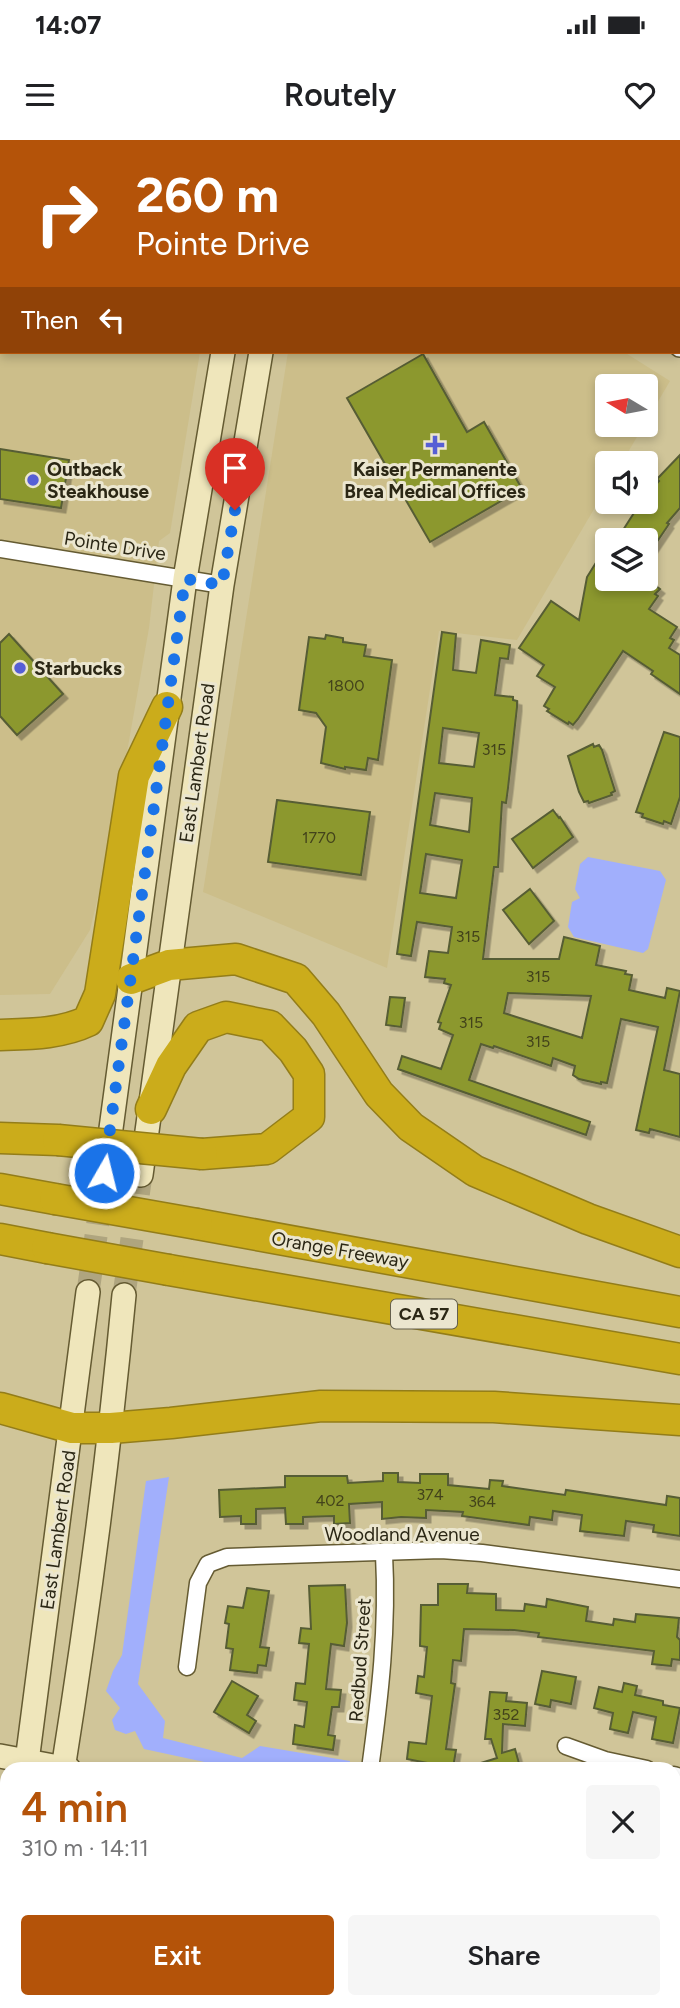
<!DOCTYPE html>
<html lang="en">
<head>
<meta charset="utf-8">
<style>
	body { margin:0; font-family:Figtree,sans-serif; background:#f6f6f6; color:#202124; height:100vh; display:flex; flex-direction:column; font-size:26px; white-space:nowrap }
	* { box-sizing:border-box; margin:0 }
	p { font-size:23px; color:#757577 }
	.icon { flex:none; width:38px; height:38px; fill:none; stroke:currentColor; stroke-width:2; stroke-linecap:round; stroke-linejoin:round }
	.map { position:relative; flex:1; overflow:hidden }
	.details { position:absolute; left:0px; top:1622px; width:681px; height:247px; display:flex; flex-direction:column; background:#fff; border-radius:21px 21px 0 0; box-shadow:0 4px 10px #0003 }
	.details>* { flex:none }
	.top-card { position:absolute; left:0px; top:0px; width:681px; height:214px; box-shadow:0 4px 10px #0003; background:#b45309; color:#fff; overflow:hidden }
	.needle { width:46px; rotate:280deg }
	.buttons { position:absolute; left:595px; top:234px; display:grid; gap:14px }
	.buttons a { display:grid; place-items:center; width:63px; height:63px; border-radius:7px; background:#fff; box-shadow:0 4px 10px #0003; font-size:35px }
	.pin { position:absolute; display:grid; place-items:center; width:60px; height:60px; color:#fff; margin:-72px -30px; border-radius:50% 50% 50% 0; rotate:-45deg; box-shadow:0 0 7px #0007 }
	.pin .icon { rotate:45deg }
	.me { position:absolute; width:77px; margin:-38px; rotate:8deg; stroke-linejoin:round; filter:drop-shadow(0 0 5px #0008) }
	.turn { display:flex; align-items:center; gap:24px; height:147px; padding:0 21px; font-size:32px }
	.turn .icon { width:91px; height:91px; stroke-width:2.5 }
	.turn b { display:block; font-size:49px; line-height:60px }
	.then { display:flex; align-items:center; height:66px; padding:0 21px; background:#0003; gap:14px; font-size:26px }
	.round { display:grid; place-items:center; flex:none; width:74px; height:74px; border-radius:7px; background:#f6f6f6 }
	.overview { display:flex; align-items:center; justify-content:space-between; height:119px; padding:0 21px }
	h1 { font-size:42px; font-weight:600; line-height:52px; color:#b45309 }
	.cta { display:flex; gap:14px; margin-top:auto; padding:14px 21px }
	.cta a { flex:1; height:80px; border-radius:7px; background:#b45309; color:#fff; font-size:28px; font-weight:600; line-height:80px; text-align:center }
	.cta a+a { background:#f6f6f6; color:#202124 }
	.status { display:flex; justify-content:space-between; align-items:center; height:49px; padding:0 35px; background:#fff; direction:ltr }
	.status svg { height:19px; fill:currentColor }
	header { display:flex; justify-content:space-between; align-items:center; height:91px; padding:0 21px; background:#fff; font-size:32px; font-weight:600 }
	.map>svg:first-child { display:block }
</style>
</head>
<body>
<div class="status"><b>14:07</b><svg viewBox="0 0 49 12"><path d="M0 12V9h3v3zM5 12V6h3v6zM10 12V3h3v9zM15 12V0h3v12zM26 1h20v11H26zM47 4h2v5h-2z"/></svg></div>
<header><svg class="icon" aria-label="menu" viewBox="0 0 24 24"><path d="M4 6h16M4 12h16M4 18h16"/></svg>Routely<svg class="icon" aria-label="heart" viewBox="0 0 24 24"><path d="M12 20l-8-8c-3-5 5-10 8-4 3-6 11-1 8 4z"/></svg></header>
<div class="map">
<svg width="680" height="1868" viewBox="0 0 680 1868">
	<defs>
		<filter id="shadow"><feDropShadow dx="4.5" dy="4.5" stdDeviation="0" flood-color="#0004"/></filter>
	</defs>
	<rect width="100%" height="100%" fill="#d0c599"/>
	<g fill="#ccbe8a">
		<polygon points="0,79 2,79 2,212 200,212 170,393 159,401 149,488 127,612 126,642 90,790 50,854 0,855"/>
		<polygon points="288,212 624,212 670,241 646,282 646,247 607,247 607,285 644,285 621,324 607,324 607,347 517,500 439,491 387,828 203,752"/>
	</g>
	<g fill="#a1affc">
		<polygon points="588,717 660,731 666,740 648,809 643,813 574,797 568,787 572,762 580,758 575,749 580,724"/>
		<polygon points="169,1337 138,1544 165,1581 163,1598 242,1618 260,1606 350,1621 349,1629 237,1629 144,1609 135,1591 126,1594 115,1590 112,1580 120,1568 106,1551 113,1531 122,1515 146,1341"/>
	</g>
	<g fill="#8c982d" stroke="#575d34" stroke-width="2" fill-rule="evenodd" filter="url(#shadow)">
		<polygon points="423,214 467,292 484,282 522,349 430,402 347,258"/>
		<polygon points="0,309 69,320 61,368 0,359"/>
		<polygon points="680,315 680,368 667,383 669,384 646,418 646,401 616,401 641,362 646,362 646,356 659,341 657,339"/>
		<polygon points="607,405 607,439 647,439 660,449 655,454 658,456 649,469 677,487 670,498 674,500 669,508 680,515 680,554 651,534 653,531 623,511 578,579 573,585 569,582 568,584 547,571 549,569 544,566 555,547 537,536 544,525 519,508 551,461 579,480 587,437"/>
		<path d="M442 492 456 494 453 530 476 533 481 500 510 505 508 519 500 518 495 555 513 557V560L517 561V567L508 648 506 663 502 662 498 727H494L483 819H559L564 797 600 806 596 825 626 831 625 834 632 835 629 850 665 858 667 848 680 851 664 930 680 934V997L650 989 649 993 636 990 658 887 621 879 607 943 601 942V944L579 939 573 935 575 926 553 918 551 926 494 906 493 908 481 904 469 940 590 982 586 995 398 929 402 916 441 929 453 895 439 889 441 883 438 882 451 845 444 843 445 839 425 837 429 811 448 813 452 787 417 782 411 816 397 814ZM443 588 479 593 474 627 439 623ZM435 653 472 658 469 692 430 685ZM426 714 462 720 456 758 420 753ZM508 853 591 856 582 898 504 873Z"/>
		<polygon points="9,494 63,554 17,595 0,576 0,503"/>
		<polygon points="326,495 343,498 343,502 366,505 364,516 392,520 378,620 368,618 366,630 345,627 345,629 321,623 326,587 316,573 299,570 309,497 325,499"/>
		<polygon points="664,592 680,597 680,657 671,684 664,681 663,684 642,677 643,674 636,672"/>
		<polygon points="593,604 594,607 599,605 602,610 615,651 611,653 612,655 589,663 588,661 584,662 579,652 568,616"/>
		<polygon points="277,660 370,672 361,735 268,722"/>
		<polygon points="553,670 559,678 560,677 573,697 533,728 512,699"/>
		<polygon points="530,749 554,781 529,804 503,770"/>
		<polygon points="390,857 405,858 401,887 386,885"/>
		<polygon points="383,1333 398,1333 398,1342 420,1343 420,1334 448,1334 448,1345 489,1349 490,1340 503,1341 502,1346 565,1355 566,1350 666,1365 667,1356 680,1358 680,1396 653,1392 654,1385 626,1381 624,1396 580,1391 582,1375 553,1371 552,1380 530,1377 529,1385 462,1376 463,1372 426,1370 426,1378 401,1377 382,1379 382,1362 349,1364 350,1383 334,1384 334,1376 303,1377 303,1384 286,1384 285,1368 256,1369 256,1384 241,1384 241,1376 220,1377 219,1350 285,1347 285,1336 347,1336 348,1343 383,1341"/>
		<polygon points="438,1444 468,1444 467,1453 496,1454 496,1470 524,1471 525,1464 546,1467 547,1459 588,1467 586,1481 613,1485 614,1479 635,1482 636,1474 679,1478 677,1497 680,1500 680,1520 672,1519 671,1526 652,1524 654,1511 538,1497 539,1493 514,1490 464,1489 461,1521 453,1520 451,1543 455,1544 446,1609 456,1610 453,1628 407,1619 409,1602 426,1604 432,1556 416,1553 418,1536 424,1537 427,1507 420,1506 421,1465 438,1465"/>
		<polygon points="345,1445 347,1483 344,1506 331,1504 326,1549 341,1550 339,1567 332,1567 328,1595 335,1596 333,1610 293,1604 295,1585 304,1587 307,1562 294,1560 296,1543 305,1544 309,1504 299,1503 301,1488 311,1489 309,1446"/>
		<polygon points="247,1448 269,1451 260,1507 269,1508 266,1526 258,1525 257,1533 230,1530 233,1509 226,1508 229,1484 225,1483 228,1466 243,1468"/>
		<polygon points="542,1531 576,1537 571,1564 551,1560 550,1567 535,1564"/>
		<polygon points="232,1541 258,1556 247,1575 256,1581 249,1593 214,1572"/>
		<polygon points="624,1543 637,1546 635,1555 663,1561 663,1565 680,1568 673,1603 652,1599 656,1577 633,1572 628,1593 610,1589 613,1573 594,1568 599,1547 622,1552"/>
		<polygon points="490,1552 507,1553 506,1561 527,1563 525,1586 503,1584 502,1613 515,1609 520,1627 511,1629 471,1629 471,1626 497,1618 491,1599 485,1599"/>
	</g>
	<g fill="none" stroke-linecap="round" stroke-linejoin="round">
		<g stroke="#afa57f" stroke-width="23" stroke-dasharray="23 11" stroke-linecap="butt">
			<polyline points="88,1152 105,1033"/>
			<polyline points="124,1155 141,1035"/>
		</g>
		<defs>
			<g id="minor">
				<polyline points="533,0 537,2"/>
				<polyline points="607,2 607,0"/>
				<polyline points="679,64 680,65"/>
				<polyline points="0,409 222,445"/>
				<polyline points="187,1527 198,1443 208,1424 227,1417 441,1410 482,1413 680,1439"/>
				<polyline points="566,1606 605,1620 647,1629"/>
				<path d="M370 1629C380 1556 388 1488 384 1414"/>
				<polyline points="674,1635 680,1637"/>
				<polyline points="220,1868 221,1862"/>
				<polyline points="400,1868 401,1862"/>
				<polyline points="580,1868 581,1862"/>
			</g>
			<g id="tertiary">
				<polyline points="0,46 2,46"/>
				<polyline points="679,205 680,206"/>
			</g>
			<g id="secondary">
				<polyline points="259,2 260,0"/>
				<polyline points="296,2 297,0"/>
				<polyline points="105,1033 185,439 223,212"/>
				<polyline points="141,1035 222,445 261,212"/>
				<polyline points="0,1616 69,1629"/>
				<polyline points="26,1629 88,1152"/>
				<path d="M63 1629C88 1472 109 1314 124 1155"/>
				<polyline points="674,1762 680,1764"/>
				<polyline points="0,1812 7,1764"/>
				<polyline points="24,1868 25,1862"/>
			</g>
			<g id="motorway">
				<polyline points="131,839 169,825 236,819 296,839 326,874 379,954 411,987 475,1031 588,1079 680,1112"/>
				<path d="M0 895C30 894 61 894 88 881L100 854 134 636 167 567"/>
				<polyline points="151,969 171,926 198,887 226,877 270,886 293,910 309,934 309,977 267,1009 202,1014"/>
				<polyline points="0,998 58,1000"/>
				<polyline points="0,1049 55,1059"/>
				<polyline points="197,1084 680,1172"/>
				<polyline points="0,1099 47,1108"/>
				<polyline points="169,1130 680,1219"/>
				<polyline points="0,1268 72,1288 111,1288 171,1283 321,1266 494,1267 680,1280"/>
			</g>
		</defs>
		<use href="#minor" stroke="#655b32" stroke-width="19"/>
		<use href="#tertiary" stroke="#655b32" stroke-width="24"/>
		<use href="#secondary" stroke="#655b32" stroke-width="26"/>
		<use href="#motorway" stroke="#937d19" stroke-width="33"/>
		<use href="#minor" stroke="#fff" stroke-width="16"/>
		<use href="#tertiary" stroke="#fff" stroke-width="21"/>
		<use href="#secondary" stroke="#efe6bb" stroke-width="23"/>
		<use href="#motorway" stroke="#cbac1b" stroke-width="30"/>
		<defs>
			<g id="motorway-bridge">
				<polyline points="58,1000 202,1014"/>
				<polyline points="55,1059 197,1084"/>
				<polyline points="47,1108 169,1130"/>
			</g>
		</defs>
		<use href="#motorway-bridge" stroke="#937d19" stroke-width="33" stroke-linecap="butt"/>
		<use href="#motorway-bridge" stroke="#cbac1b" stroke-width="30"/>
	</g>
	<g fill="none" stroke-linecap="round" stroke-linejoin="round">
		<polyline stroke="#1a73e8" stroke-width="12" stroke-dasharray="0 21.6" points="104,1033 185,439 222,445 235,370"/>
	</g>
	<g fill="#565fd5" stroke="#ebe6cf" stroke-width="2.5">
		<path d="M431.5 294.5h7v7h7v7h-7v7h-7v-7h-7v-7h7z"/>
		<circle cx="33" cy="340" r="7"/>
		<circle cx="20" cy="528" r="7"/>
	</g>
	<g text-anchor="middle" dominant-baseline="central" stroke-width="6" stroke-linejoin="round" paint-order="stroke">
		<g font-size="16" fill="#43431b">
			<text x="346" y="545">1800</text>
			<text x="494" y="609">315</text>
			<text x="319" y="697">1770</text>
			<text x="468" y="796">315</text>
			<text x="538" y="836">315</text>
			<text x="471" y="882">315</text>
			<text x="538" y="901">315</text>
			<text x="430" y="1354">374</text>
			<text x="330" y="1360">402</text>
			<text x="482" y="1361">364</text>
			<text x="506" y="1574">352</text>
		</g>
		<rect fill="#ebe6cf" stroke="#65604d" stroke-width="2" x="391" y="1159.5" width="66" height="29" rx="5"/>
		<g font-size="18" font-weight="bold" fill="#2b2715">
			<text x="424" y="1174">CA 57</text>
		</g>
		<g font-size="19" font-weight="bold" fill="#2b2715" stroke="#ebe6cf" text-anchor="start">
			<text x="47" y="329">Outback<tspan x="47" dy="22">Steakhouse</tspan></text>
			<text x="435" y="329" text-anchor="middle">Kaiser Permanente<tspan x="435" dy="22">Brea Medical Offices</tspan></text>
			<text x="34" y="528">Starbucks</text>
		</g>
		<g font-size="19" fill="#2b2715" stroke="#ebe6cf">
			<text transform="translate(115 406) rotate(9)">Pointe Drive</text>
			<text transform="translate(197 623) rotate(-82)">East Lambert Road</text>
			<text transform="translate(340 1110) rotate(10)">Orange Freeway</text>
			<text transform="translate(58 1390) rotate(-82)">East Lambert Road</text>
			<text x="402" y="1394">Woodland Avenue</text>
			<text transform="translate(360 1520) rotate(-86)">Redbud Street</text>
		</g>
	</g>
</svg>
<div class="buttons">
<a><svg class="needle" viewBox="-14 -14 28 28"><path d="M0-13l5 13h-10z" fill="#e53935"/><path d="M0 13l5-13h-10z" fill="#757577"/></svg></a>
<a><svg class="icon" aria-label="sound" viewBox="0 0 24 24"><path d="M4 9h4l5-4v14l-5-4H4zM17 9q2 3 0 6"/></svg></a>
<a><svg class="icon" aria-label="layers" viewBox="0 0 24 24"><path d="M12 4l9 5-9 5-9-5zM3 14l9 5 9-5"/></svg></a>
</div>
<div class="pin" style="left:235px;top:370px;background:#d93025"><svg class="icon" aria-label="arrive" viewBox="0 0 24 24"><path d="M6 21V4h12l-3 4 3 4H6"/></svg></div>
<svg class="me" style="left:104px;top:1033px" viewBox="-20 -20 40 40"><circle r="17" fill="#1a73e8" stroke="#fff" stroke-width="3"/><path d="M0-11L8 9 0 5-8 9z" fill="#fff"/></svg>
<div class="top-card">
<div class="turn"><svg class="icon" aria-label="right" viewBox="0 0 24 24"><path d="M7 20v-9h11M14 6l5 5-5 5"/></svg><div><b>260 m</b>Pointe Drive</div></div>
<div class="then">Then<svg class="icon" aria-label="left" viewBox="0 0 24 24"><path d="M17 20v-9H6M10 6l-5 5 5 5"/></svg></div>
</div>
<section class="details">
<div class="overview"><div><h1>4 min</h1><p>310 m · 14:11</p></div><a class="round"><svg class="icon" aria-label="close" viewBox="0 0 24 24"><path d="M6 6l12 12M18 6L6 18"/></svg></a></div>
<div class="cta"><a>Exit</a><a>Share</a></div>
</section>
</div>
</body>
</html>
